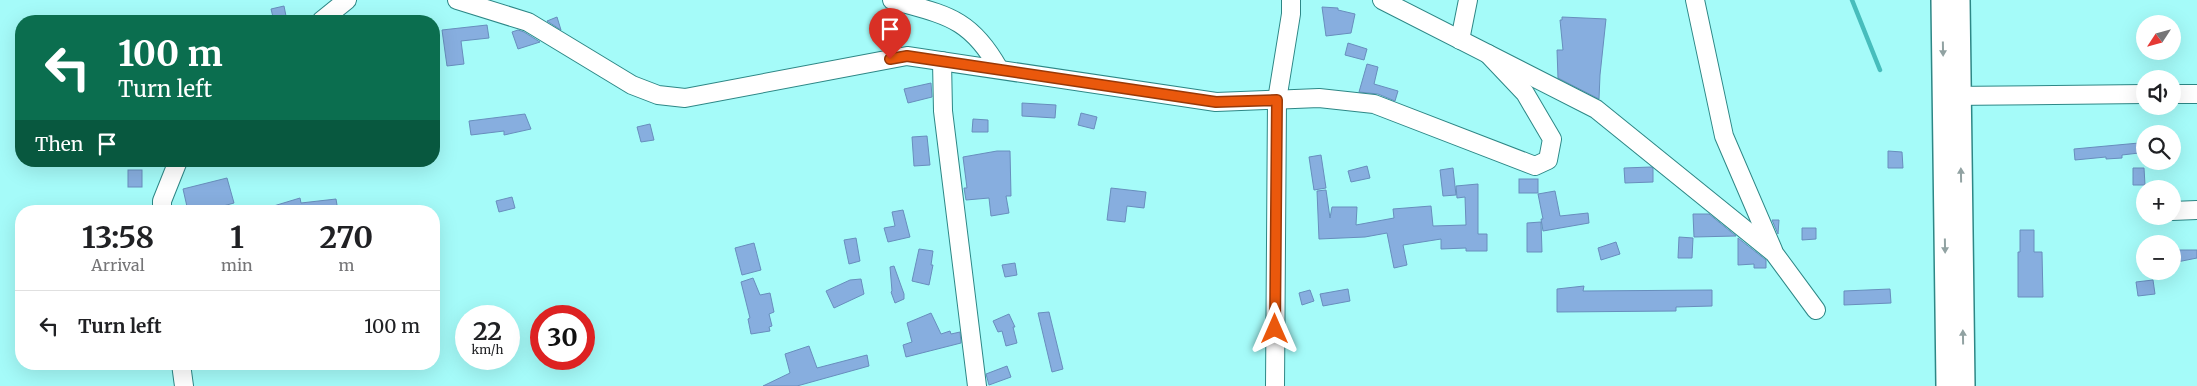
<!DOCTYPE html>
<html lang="en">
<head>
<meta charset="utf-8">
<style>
	body { margin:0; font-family:Merriweather,serif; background:#f6f6f6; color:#202124; height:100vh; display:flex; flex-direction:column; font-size:19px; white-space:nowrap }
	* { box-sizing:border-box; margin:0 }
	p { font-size:16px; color:#757577 }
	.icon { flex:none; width:28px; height:28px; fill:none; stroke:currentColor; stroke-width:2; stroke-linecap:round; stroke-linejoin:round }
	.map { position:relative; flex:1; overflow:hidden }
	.panel { position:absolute; left:15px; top:205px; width:425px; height:165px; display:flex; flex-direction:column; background:#fff; border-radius:20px; box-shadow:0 5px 20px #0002 }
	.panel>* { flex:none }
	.hud { position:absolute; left:15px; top:15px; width:425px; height:152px; border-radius:20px; box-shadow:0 5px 20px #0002; background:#0b6e4f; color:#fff; overflow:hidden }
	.needle { width:32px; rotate:234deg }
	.tools { position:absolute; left:2136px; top:15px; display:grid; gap:10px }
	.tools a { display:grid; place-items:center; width:45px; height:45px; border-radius:50%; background:#fff; box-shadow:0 5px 20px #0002; font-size:25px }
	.speed { position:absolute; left:455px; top:305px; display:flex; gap:10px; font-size:25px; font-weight:700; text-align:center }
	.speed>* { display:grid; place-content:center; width:65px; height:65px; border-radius:50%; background:#fff; box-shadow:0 5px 20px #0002; line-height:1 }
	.speed small { font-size:12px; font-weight:400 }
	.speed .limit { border:8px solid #d22; background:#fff; color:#111 }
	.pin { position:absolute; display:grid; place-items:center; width:42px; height:42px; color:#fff; margin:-51px -21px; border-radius:50% 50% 50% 0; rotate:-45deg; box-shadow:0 0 5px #0007 }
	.pin .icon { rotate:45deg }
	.me { position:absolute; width:55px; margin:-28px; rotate:0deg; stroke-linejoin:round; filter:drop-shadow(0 0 4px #0008) }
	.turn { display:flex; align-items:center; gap:18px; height:105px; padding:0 20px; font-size:22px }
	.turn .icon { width:65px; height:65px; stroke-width:2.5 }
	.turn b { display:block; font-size:35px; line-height:42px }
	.then { display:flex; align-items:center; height:48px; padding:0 20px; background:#0003; gap:10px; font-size:19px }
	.eta { display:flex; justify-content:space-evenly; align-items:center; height:85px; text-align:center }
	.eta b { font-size:30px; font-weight:700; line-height:35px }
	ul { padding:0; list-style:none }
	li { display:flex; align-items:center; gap:15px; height:70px; padding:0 20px; border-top:1px solid #e0e0e0 }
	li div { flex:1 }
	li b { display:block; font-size:19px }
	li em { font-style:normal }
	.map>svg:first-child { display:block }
</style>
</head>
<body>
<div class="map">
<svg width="2197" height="386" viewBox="0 0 2197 386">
	<rect width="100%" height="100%" fill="#a5fbf9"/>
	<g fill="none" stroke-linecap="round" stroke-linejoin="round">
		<polyline stroke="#47bdbc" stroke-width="4.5" points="1852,0 1880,70"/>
	</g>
	<g fill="#87aedf" stroke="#688ebd">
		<polygon points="284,6 287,21 274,21 271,9"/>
		<polygon points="1322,7 1338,8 1338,10 1355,14 1351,33 1326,36"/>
		<polygon points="557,17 561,30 547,21"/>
		<polygon points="1562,17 1606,19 1600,75 1599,99 1558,78 1557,50 1563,50 1560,20 1562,20"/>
		<polygon points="487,25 489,38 461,41 464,64 447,66 442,30"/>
		<polygon points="518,30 524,32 540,42 518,49 512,32"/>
		<polygon points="1348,43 1367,49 1364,60 1345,55"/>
		<polygon points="1367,64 1378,67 1374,84 1398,91 1395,101 1378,94 1359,92"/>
		<polygon points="931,83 932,97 908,103 904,89"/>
		<polygon points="1022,103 1056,105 1055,118 1022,116"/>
		<polygon points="1081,113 1097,117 1094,129 1078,125"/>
		<polygon points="525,114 531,129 504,135 504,131 471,135 469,121"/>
		<polygon points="973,119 988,120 988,132 972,132"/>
		<polygon points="650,124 654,140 641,142 637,127"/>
		<polygon points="927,136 930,165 914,166 912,137"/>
		<polygon points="2139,143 2139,153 2122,155 2122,158 2106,159 2106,157 2075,160 2074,149"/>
		<polygon points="997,151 1010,151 1011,196 1006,196 1009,213 991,216 989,198 966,200 964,188 967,188 963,157"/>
		<polygon points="1888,151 1902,152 1903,168 1888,168"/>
		<polygon points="1321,155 1326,188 1314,190 1309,157"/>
		<polygon points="1367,166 1370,178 1351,182 1348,171"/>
		<polygon points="1651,167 1653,168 1653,182 1625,183 1624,168"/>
		<polygon points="1453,168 1456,195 1443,196 1440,170"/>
		<polygon points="2133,168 2144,168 2145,185 2133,185"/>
		<rect x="128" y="170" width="14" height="17"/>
		<polygon points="227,178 234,203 216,208 217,211 188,211 183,189"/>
		<rect x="1519" y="179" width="19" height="14"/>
		<polygon points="1478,184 1478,234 1487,234 1487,251 1466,251 1466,248 1441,249 1441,239 1403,245 1407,265 1394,268 1387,233 1365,237 1319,239 1317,191 1326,190 1330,218 1332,207 1357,207 1356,225 1394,218 1393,209 1431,206 1433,226 1466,225 1465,197 1457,198 1456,186"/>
		<polygon points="1111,188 1146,192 1144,208 1127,206 1125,222 1107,220"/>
		<polygon points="1555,191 1560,216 1588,213 1589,223 1543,231 1541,219 1543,219 1538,194"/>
		<polygon points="512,197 515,208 499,212 496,201"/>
		<polygon points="300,198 301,203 336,199 338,211 268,211 267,208"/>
		<polygon points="903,210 910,237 888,242 884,228 895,226 892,212"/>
		<polygon points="1693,214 1709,214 1736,236 1694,237"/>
		<polygon points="1772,220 1779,220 1778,234"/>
		<polygon points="1541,222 1542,252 1527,252 1527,223"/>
		<polygon points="1802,228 1816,228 1816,239 1802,240"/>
		<polygon points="2020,230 2034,230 2034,252 2042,252 2043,297 2018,297 2018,252 2020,252"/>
		<polygon points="1679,237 1693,238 1692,258 1678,258"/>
		<polygon points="856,238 860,261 849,264 844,240"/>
		<polygon points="1738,238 1766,260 1766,268 1754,268 1754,264 1738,265"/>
		<polygon points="1616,242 1620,254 1601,260 1598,248"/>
		<polygon points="754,243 761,270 742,275 735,248"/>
		<polygon points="919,249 933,251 931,265 933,265 929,285 912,281"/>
		<polygon points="2172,250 2197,250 2197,258 2172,263"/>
		<polygon points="1015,263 1017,275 1005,277 1002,265"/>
		<polygon points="894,266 904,294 904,299 895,303 891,292 892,291 890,267"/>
		<polygon points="753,278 760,295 770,293 774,312 769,314 772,326 769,327 770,331 751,334 748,319 750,318 741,282"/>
		<polygon points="861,279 864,294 834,308 826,291 850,280"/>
		<polygon points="2153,280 2155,294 2138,296 2136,282"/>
		<polygon points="1584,286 1583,291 1712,290 1712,306 1676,307 1676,311 1557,312 1557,289"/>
		<polygon points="1348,289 1350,301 1323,306 1320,294"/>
		<polygon points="1890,289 1891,303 1844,305 1844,291"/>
		<polygon points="1310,290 1314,301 1302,305 1299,293"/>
		<polygon points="1049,312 1063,369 1052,372 1038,313"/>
		<polygon points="931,313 941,334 950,331 951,334 960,332 961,343 906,357 903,345 912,342 907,323"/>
		<polygon points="1009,314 1015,327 1013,327 1017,343 1006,346 1002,331 998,332 993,321"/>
		<polygon points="809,346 817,368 867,355 869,366 797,386 763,386 790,373 785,354"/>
		<polygon points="1007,366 1011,377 989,385 986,374"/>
	</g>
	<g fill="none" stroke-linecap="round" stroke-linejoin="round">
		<defs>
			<g id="minor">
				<polyline points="457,0 528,22 632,85 658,95 685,98 907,56 1216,102 1319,98 1374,104 1535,166 1548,160 1552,139 1525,93 1488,54"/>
				<path d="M892 0C945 15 970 17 999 69"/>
				<polyline points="1382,0 1596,109 1774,253 1816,310"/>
				<polyline points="1695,0 1724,136 1773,250"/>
				<polyline points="321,21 347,0"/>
				<polyline points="1460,40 1468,0"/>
				<polyline points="942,61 943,111 977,386"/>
				<polyline points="2172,94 2197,94"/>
				<polyline points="1948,96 2145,94"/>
				<polyline points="162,211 162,201 178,161"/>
				<polyline points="2172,211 2197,210"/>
				<polyline points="181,364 184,386"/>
				<polyline points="1275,386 1277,100 1291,14 1291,0"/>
			</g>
			<g id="tertiary">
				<polyline points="1942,0 1947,386"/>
				<polyline points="1959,0 1964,386"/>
			</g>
		</defs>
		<use href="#minor" stroke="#2d8786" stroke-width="20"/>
		<use href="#tertiary" stroke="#2d8786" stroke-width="24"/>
		<use href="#minor" stroke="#fff" stroke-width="18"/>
		<use href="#tertiary" stroke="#fff" stroke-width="21"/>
	</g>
	<defs><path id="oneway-solid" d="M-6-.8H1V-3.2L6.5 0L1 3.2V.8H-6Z" transform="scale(1.25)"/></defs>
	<g fill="#91a2a2">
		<use href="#oneway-solid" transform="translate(1943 49) rotate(89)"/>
		<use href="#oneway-solid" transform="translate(1961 175) rotate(-91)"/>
		<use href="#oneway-solid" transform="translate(1945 246) rotate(89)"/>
		<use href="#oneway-solid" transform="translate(1963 337) rotate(-91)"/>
	</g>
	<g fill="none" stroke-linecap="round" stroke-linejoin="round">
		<defs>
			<polyline id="route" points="890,59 907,56 1216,102 1277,100 1275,329"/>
		</defs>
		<use href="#route" stroke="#983908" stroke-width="12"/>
		<use href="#route" stroke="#ea580c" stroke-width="9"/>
	</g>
</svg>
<div class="tools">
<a><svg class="needle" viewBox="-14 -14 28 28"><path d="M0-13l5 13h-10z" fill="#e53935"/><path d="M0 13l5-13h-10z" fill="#757577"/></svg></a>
<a><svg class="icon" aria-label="sound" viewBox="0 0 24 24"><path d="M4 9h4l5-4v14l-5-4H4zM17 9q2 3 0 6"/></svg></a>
<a><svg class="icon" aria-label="search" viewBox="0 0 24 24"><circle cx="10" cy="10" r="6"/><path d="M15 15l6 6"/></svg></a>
<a>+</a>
<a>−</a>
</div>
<div class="speed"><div>22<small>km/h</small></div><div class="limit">30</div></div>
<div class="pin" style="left:890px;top:59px;background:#d93025"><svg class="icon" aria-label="arrive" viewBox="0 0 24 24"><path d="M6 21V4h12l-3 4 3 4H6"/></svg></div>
<svg class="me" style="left:1275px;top:329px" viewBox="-20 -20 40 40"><path d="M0-17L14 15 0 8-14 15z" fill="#ea580c" stroke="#fff" stroke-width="4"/></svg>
<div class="hud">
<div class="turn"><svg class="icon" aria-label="left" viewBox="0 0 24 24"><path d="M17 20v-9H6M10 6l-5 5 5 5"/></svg><div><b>100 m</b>Turn left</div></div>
<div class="then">Then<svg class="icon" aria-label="arrive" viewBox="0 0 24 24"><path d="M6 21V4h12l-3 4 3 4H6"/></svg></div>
</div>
<section class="panel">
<div class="eta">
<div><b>13:58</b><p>Arrival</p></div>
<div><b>1</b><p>min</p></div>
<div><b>270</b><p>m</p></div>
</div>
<ul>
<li><svg class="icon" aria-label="left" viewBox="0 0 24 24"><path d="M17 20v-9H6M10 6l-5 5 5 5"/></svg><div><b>Turn left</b></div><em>100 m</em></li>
</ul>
</section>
</div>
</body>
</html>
